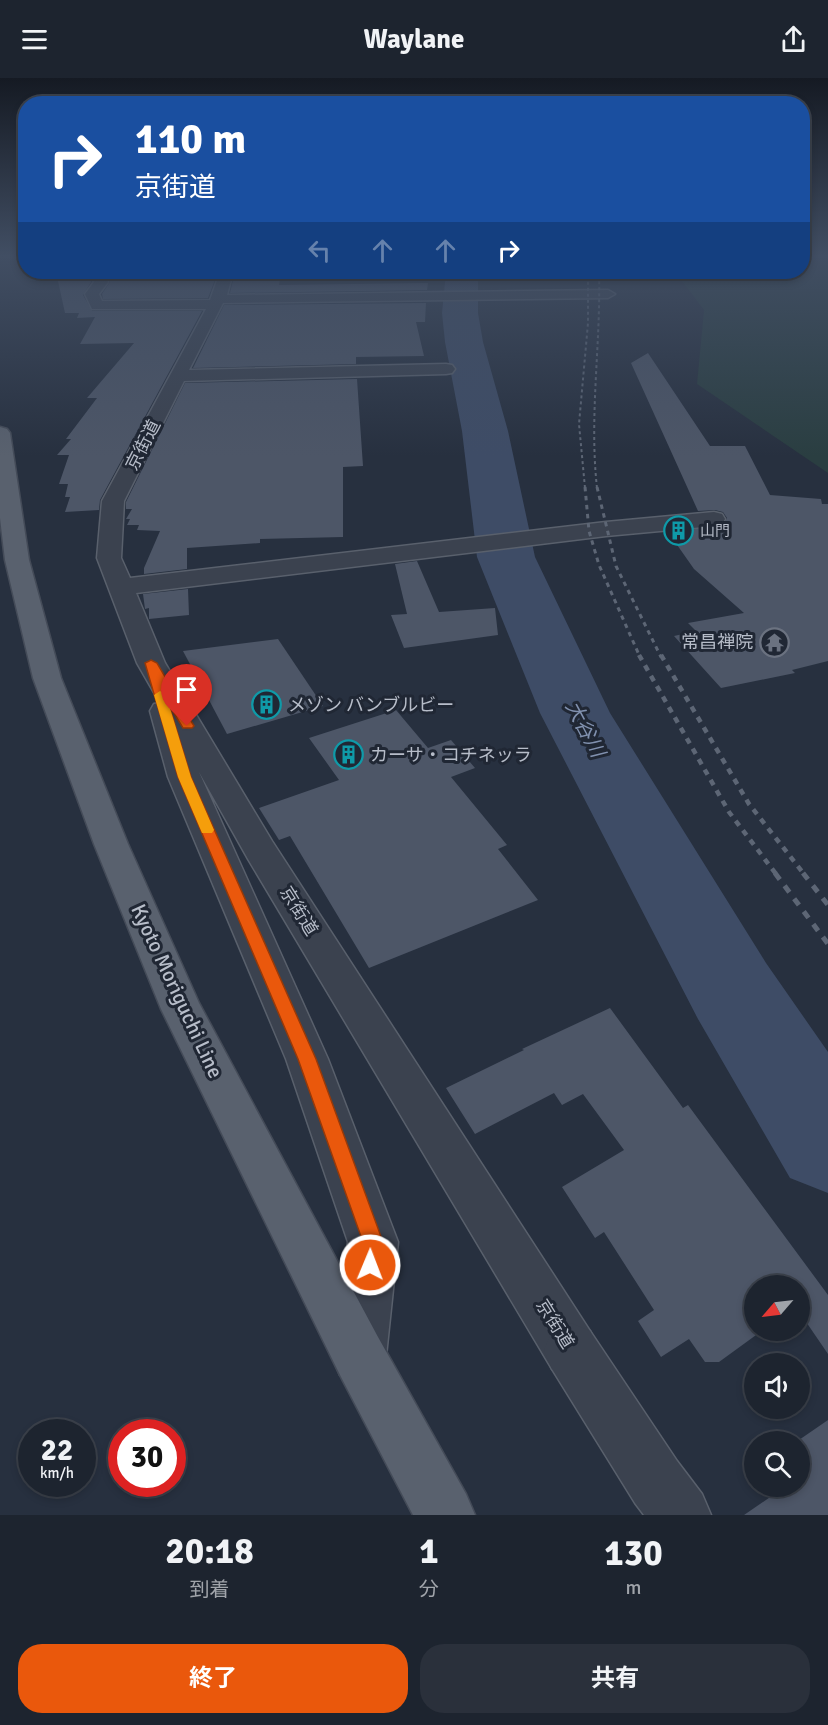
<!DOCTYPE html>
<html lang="ja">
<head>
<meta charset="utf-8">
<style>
	body { margin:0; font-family:Signika,"Noto Sans JP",sans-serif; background:#2a303b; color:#f1f3f6; height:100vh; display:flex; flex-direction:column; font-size:22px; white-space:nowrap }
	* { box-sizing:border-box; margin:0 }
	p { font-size:20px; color:#a0a4aa }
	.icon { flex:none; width:33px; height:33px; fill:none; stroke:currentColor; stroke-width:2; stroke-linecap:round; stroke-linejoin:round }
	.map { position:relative; height:1437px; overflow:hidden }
	.sheet { display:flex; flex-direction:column; background:#1d242f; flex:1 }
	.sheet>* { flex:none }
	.top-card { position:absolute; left:18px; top:18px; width:792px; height:183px; border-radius:24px; box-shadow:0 3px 9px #0003,0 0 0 2px #3b414b; background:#1a4fa0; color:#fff; overflow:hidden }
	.needle { width:39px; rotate:242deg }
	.buttons { position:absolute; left:744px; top:1197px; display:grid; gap:12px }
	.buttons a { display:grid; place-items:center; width:66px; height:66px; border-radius:50%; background:#1d242f; box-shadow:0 3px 9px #0003,0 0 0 2px #3b414b; font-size:30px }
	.speed { position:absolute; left:18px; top:1341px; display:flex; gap:12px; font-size:30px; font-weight:700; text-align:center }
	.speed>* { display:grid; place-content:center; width:78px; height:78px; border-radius:50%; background:#1d242f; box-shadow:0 3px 9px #0003,0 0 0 2px #3b414b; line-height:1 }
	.speed small { font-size:15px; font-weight:400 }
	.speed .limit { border:9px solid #d22; background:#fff; color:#111 }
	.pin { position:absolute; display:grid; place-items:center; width:51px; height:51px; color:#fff; margin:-62px -26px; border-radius:50% 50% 50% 0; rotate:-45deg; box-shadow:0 0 6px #0007 }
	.pin .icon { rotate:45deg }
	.me { position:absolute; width:66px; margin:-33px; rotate:1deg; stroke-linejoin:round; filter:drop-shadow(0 0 4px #0008) }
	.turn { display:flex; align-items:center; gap:21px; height:126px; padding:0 18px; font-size:27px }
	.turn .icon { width:78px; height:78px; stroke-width:2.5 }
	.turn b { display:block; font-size:42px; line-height:51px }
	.lanes { display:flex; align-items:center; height:57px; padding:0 18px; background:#0003; justify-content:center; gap:30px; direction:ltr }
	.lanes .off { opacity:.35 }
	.eta { display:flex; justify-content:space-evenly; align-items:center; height:102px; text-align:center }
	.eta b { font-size:36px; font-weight:700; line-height:42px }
	.cta { display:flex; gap:12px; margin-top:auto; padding:12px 18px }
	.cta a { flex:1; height:69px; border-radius:24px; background:#ea580c; color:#fff; font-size:24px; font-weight:700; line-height:69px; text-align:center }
	.cta a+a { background:#2a303b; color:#f1f3f6 }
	header { display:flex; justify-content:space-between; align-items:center; height:78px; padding:0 18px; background:#1d242f; font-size:27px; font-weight:700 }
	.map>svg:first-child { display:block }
</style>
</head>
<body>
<header><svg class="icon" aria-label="menu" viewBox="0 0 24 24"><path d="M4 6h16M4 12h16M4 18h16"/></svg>Waylane<svg class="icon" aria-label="share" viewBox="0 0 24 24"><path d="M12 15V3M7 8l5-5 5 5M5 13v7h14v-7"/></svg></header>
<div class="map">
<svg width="828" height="1437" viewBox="0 0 828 1437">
	<rect width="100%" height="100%" fill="#27303f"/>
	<polygon fill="#2a3e41" points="803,177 828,177 828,395 697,306 704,232 675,194 802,194"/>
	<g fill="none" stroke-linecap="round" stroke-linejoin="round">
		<polygon fill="#3e4c66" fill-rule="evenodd" points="446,194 478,194 478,235 483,264 508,353 535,479 610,635 766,885 828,974 828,1115 790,1100 698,941 540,635 477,479 462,353 445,264 442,235"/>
	</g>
	<g fill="#4d5667">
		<polygon points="56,194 88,194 91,204 83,217 92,233 202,233 100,422 99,432 65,434 70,419 65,419 68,406 59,406 69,377 57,377 71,361 66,361 97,320 87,320 134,265 80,266 95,239 77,240 79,235 65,235"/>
		<polygon points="104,194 218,194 208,220 103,221 102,216 110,204"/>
		<polygon points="235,194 281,194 279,207 428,205 427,212 230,215"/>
		<polygon points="426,225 425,244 416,244 424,278 356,279 356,286 193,290 224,227"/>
		<polygon points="648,275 710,368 745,368 770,417 821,421 822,426 828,426 828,583 792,592 795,595 721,610 674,558 696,553 688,545 744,535 694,491 668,454 723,448 727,440 723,434 715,432 698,433 631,285"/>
		<polygon points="357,301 363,388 343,389 343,459 260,461 260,465 187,470 187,491 144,496 144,490 160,453 137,452 139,447 127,447 130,441 126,441 132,431 126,431 126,424 185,305"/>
		<polygon points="417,483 439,534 495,530 498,557 404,570 391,537 407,536 395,486"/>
		<polygon points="188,511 189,537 149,541 149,530 145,531 143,516"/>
		<polygon points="278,561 323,628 227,656 183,573"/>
		<polygon points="396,632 428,670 451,662 475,690 451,699 507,767 498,771 538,822 369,890 290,758 279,762 259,730 339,702 309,660"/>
		<polygon points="610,930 683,1030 688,1027 828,1217 828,1276 800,1235 800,1208 754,1208 754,1252 763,1252 719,1284 705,1284 689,1261 661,1279 638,1243 654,1232 604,1154 595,1160 562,1109 624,1072 583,1016 562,1027 554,1015 475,1056 446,1010 524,972 522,971"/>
		<polygon points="828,1342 828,1437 744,1437 776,1415 772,1408 800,1408 800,1364 796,1364"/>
	</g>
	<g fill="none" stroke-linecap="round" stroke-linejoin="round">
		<defs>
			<polygon id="minor" points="90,194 102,194 108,204 99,216 102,223 210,222 220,194 233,194 227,217 608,212 615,216 608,220 223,225 189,292 446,286 452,287 455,291 452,295 446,296 184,303 124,423 121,480 130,500 606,444 714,434 722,436 725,441 722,446 714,448 606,458 136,515 165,585 272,763 590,1253 598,1272 590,1291 571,1299 552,1291 248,781 199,694 328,981 398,1164 386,1278 378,1297 359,1305 340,1297 332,1278 348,1164 286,981 168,699 150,633 154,626 160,625 137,585 97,480 102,423 206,231 92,231 85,216 94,204"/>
			<polygon id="tertiary" points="571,1245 590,1253 677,1383 702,1416 711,1437 644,1437 635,1425 552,1291 544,1272 552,1253"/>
			<polygon id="primary" points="0,349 7,351 10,355 29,482 61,600 128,766 199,925 378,1259 466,1416 475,1437 413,1437 340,1297 161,931 94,766 33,600 5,482 0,440"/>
		</defs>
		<use href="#minor" stroke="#59606c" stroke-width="3"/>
		<use href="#tertiary" stroke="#59606c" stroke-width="3"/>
		<use href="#primary" stroke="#444b58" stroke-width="3"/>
		<use href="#minor" fill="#3b424f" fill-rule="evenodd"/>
		<use href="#tertiary" fill="#3b424f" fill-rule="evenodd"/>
		<use href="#primary" fill="#59616e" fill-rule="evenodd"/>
		<g stroke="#5d6675" stroke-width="2" stroke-dasharray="3 3" stroke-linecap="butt">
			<polyline points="585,410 579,346 588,245 588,194"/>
			<path d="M597 410C589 338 601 266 599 194"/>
		</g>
		<g stroke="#5d6675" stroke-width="3" stroke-dasharray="4.5 4.5" stroke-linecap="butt">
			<polyline points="585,409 589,453 599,487 640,579"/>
			<polyline points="597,409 616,488 661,579"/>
		</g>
		<g stroke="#5d6675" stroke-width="4.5" stroke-dasharray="6 6" stroke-linecap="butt">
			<polyline points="639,577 729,734 776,796"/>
			<polyline points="661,577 749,726 804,796"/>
		</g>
		<g stroke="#5d6675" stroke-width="5" stroke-dasharray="8 8" stroke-linecap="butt">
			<polyline points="775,795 828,866"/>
			<polyline points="803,795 828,827"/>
		</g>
	</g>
	<linearGradient id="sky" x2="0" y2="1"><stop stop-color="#151a23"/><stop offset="0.47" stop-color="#414e63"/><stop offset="1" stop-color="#414e63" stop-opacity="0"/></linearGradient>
	<rect width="828" height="378" fill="url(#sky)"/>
	<polygon fill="#ea580c" stroke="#983908" stroke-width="1.5" points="151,582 157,585 194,648 192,650 183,650 169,627 191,699 316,981 383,1164 378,1194 370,1197 363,1194 360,1187 363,1164 298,981 178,699 145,585"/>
	<polygon fill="#f59e0b" points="160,613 166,617 191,699 214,752 212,755 202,755 178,699 154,617"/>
	<defs>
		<symbol id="building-ring" viewBox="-11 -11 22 22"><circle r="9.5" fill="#202734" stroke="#0f9aa8" stroke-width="1.5"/><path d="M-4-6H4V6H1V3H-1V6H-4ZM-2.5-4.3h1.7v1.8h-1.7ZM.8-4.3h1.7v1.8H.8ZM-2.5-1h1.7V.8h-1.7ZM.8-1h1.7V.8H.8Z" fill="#0f9aa8"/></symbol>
		<symbol id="temple-ring" viewBox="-11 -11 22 22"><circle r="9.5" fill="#202734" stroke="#6b7280" stroke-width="1.5"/><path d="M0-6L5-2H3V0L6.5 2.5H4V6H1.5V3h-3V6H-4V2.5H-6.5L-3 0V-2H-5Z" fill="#6b7280"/></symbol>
	</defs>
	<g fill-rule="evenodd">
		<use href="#building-ring" x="662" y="436" width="33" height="33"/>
		<use href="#temple-ring" x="758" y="548" width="33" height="33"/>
		<use href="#building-ring" x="250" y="610" width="33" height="33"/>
		<use href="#building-ring" x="332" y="660" width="33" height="33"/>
	</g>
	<g text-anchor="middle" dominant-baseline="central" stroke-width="6" stroke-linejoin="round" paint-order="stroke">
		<g font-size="15" fill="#b7bdc9" stroke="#202734" text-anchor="start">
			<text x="700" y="453">山門</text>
		</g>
		<g font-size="18" fill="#b7bdc9" stroke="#202734">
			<text transform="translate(143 367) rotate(-63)">京街道</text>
			<text transform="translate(299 833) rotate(58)">京街道</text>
			<text transform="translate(555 1246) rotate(58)">京街道</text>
		</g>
		<g font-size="18" fill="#b7bdc9" stroke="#202734" text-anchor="start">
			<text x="753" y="564" text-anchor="end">常昌禅院</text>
			<text x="288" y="627">メゾン バンブルビー</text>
			<text x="370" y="677">カーサ・コチネッラ</text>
		</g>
		<g font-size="20" font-style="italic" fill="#8191af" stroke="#202734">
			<text transform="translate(585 651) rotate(62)">大谷川</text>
		</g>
		<g font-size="21" fill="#b7bdc9" stroke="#202734">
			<text transform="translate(177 913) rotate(65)">Kyoto Moriguchi Line</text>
		</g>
	</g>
</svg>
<div class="buttons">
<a><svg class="needle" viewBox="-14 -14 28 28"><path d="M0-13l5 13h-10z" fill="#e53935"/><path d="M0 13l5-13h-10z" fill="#a0a4aa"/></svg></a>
<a><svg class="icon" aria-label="sound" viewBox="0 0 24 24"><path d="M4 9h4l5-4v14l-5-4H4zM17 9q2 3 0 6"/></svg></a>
<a><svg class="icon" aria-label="search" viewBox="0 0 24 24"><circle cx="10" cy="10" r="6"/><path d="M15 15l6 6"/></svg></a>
</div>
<div class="speed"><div>22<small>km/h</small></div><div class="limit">30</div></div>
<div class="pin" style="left:187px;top:648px;background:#d93025"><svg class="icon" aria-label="arrive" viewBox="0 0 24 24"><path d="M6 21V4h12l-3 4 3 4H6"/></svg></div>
<svg class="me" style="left:370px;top:1187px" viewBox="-20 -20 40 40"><circle r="17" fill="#ea580c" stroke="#fff" stroke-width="3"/><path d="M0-11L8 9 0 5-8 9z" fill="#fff"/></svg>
<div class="top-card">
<div class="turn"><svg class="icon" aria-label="right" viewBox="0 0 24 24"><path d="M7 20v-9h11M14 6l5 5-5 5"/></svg><div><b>110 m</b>京街道</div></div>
<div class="lanes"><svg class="icon off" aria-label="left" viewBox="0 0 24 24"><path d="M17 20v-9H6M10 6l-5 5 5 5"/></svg><svg class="icon off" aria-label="ahead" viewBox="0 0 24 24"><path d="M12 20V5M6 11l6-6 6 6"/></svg><svg class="icon off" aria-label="ahead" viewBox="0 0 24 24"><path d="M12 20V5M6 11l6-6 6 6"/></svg><svg class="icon" aria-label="right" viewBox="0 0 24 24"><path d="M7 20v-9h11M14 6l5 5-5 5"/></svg></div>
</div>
</div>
<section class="sheet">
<div class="eta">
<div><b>20:18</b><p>到着</p></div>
<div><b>1</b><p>分</p></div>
<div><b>130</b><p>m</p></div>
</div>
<div class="cta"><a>終了</a><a>共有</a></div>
</section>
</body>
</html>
